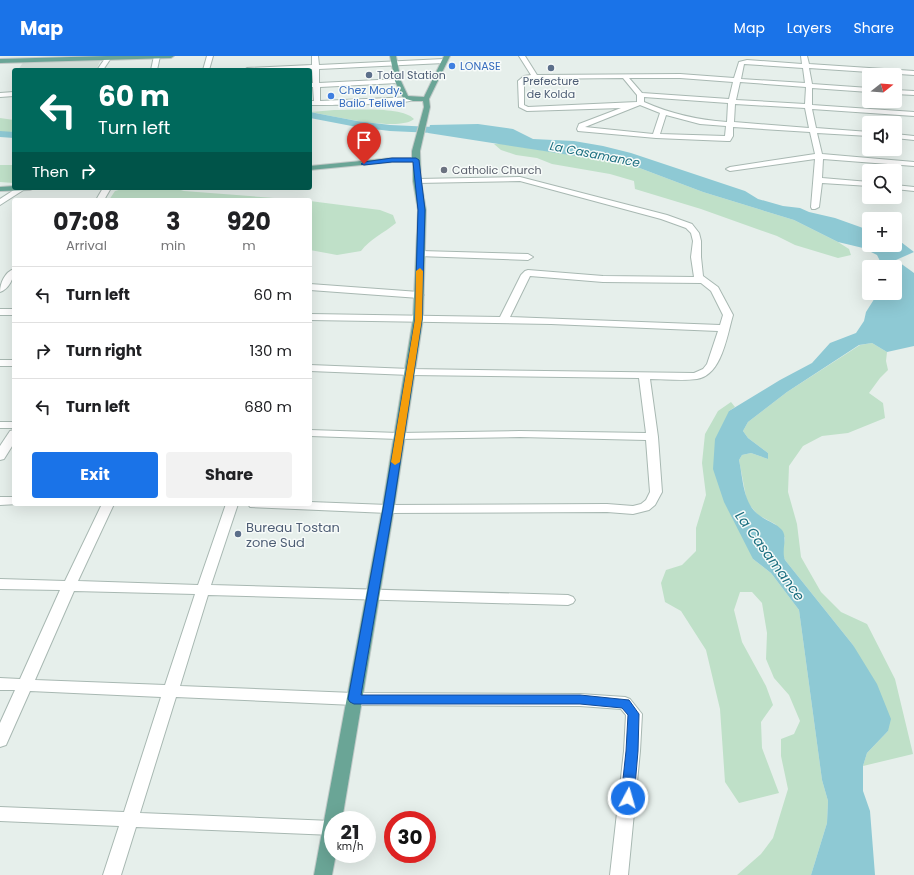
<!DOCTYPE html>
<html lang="en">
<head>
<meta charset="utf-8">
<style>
	body { margin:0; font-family:Poppins,sans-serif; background:#f2f2f2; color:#202124; height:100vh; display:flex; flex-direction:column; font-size:15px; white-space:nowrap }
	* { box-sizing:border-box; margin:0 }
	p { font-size:13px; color:#757577 }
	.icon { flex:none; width:22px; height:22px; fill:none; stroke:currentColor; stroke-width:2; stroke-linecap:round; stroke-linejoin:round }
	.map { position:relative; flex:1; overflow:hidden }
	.details { position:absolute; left:12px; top:142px; width:300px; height:308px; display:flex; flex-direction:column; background:#fff; border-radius:4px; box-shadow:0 4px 16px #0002 }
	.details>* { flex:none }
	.hud { position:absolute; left:12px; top:12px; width:300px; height:122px; border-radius:4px; box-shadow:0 4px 16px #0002; background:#00695c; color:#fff; overflow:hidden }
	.needle { width:26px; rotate:73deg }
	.buttons { position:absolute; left:862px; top:12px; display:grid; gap:8px }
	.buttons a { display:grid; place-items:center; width:40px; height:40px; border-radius:4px; background:#fff; box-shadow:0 4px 16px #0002; font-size:20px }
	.speed { position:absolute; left:324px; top:755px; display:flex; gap:8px; font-size:20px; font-weight:700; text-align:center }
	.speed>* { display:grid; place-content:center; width:52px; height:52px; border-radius:50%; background:#fff; box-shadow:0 4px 16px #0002; line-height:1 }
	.speed small { font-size:10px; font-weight:400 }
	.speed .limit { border:6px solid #d22; background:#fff; color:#111 }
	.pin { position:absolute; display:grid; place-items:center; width:34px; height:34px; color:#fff; margin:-41px -17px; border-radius:50% 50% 50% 0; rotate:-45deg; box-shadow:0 0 4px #0007 }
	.pin .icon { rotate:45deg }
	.me { position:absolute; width:44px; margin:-22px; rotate:6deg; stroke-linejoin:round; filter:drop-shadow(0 0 3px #0008) }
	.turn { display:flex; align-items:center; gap:14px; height:84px; padding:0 20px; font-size:18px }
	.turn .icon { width:52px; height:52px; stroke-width:2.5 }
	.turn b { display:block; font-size:28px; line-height:34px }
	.then { display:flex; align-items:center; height:38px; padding:0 20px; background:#0003; gap:8px; font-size:15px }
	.eta { display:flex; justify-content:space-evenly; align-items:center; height:68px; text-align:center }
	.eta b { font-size:24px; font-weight:700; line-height:28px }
	.primary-button { display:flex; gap:8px; margin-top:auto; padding:8px 20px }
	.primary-button a { flex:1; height:46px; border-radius:4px; background:#1a73e8; color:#fff; font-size:16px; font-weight:700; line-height:46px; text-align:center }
	.primary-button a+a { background:#f2f2f2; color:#202124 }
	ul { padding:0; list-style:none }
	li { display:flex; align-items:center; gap:12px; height:56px; padding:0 20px; border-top:1px solid #e0e0e0 }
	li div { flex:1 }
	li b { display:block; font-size:15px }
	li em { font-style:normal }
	header { display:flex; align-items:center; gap:24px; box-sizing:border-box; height:56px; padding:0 20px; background:#1a73e8; color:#fff }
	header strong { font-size:19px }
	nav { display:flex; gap:22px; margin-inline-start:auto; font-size:14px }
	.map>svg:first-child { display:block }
</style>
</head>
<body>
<header>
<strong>Map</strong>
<nav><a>Map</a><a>Layers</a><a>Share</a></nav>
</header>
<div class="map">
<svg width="914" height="819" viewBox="0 0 914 819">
	<rect width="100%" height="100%" fill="#e6efeb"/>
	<polygon fill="#d4dfda" points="101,3 96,14 18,14 24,5"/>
	<g fill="#bfe0c8">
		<path d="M334 54C352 54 403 50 414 63 400 76 331 60 311 56Z"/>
		<polygon points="0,62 14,64 14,77 0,77"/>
		<polygon points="494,88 503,88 596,103 621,105 703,136 794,164 838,186 849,193 851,199 838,202 795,189 777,180 701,153 635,133 634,125 610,118 552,108 537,102 516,99 501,94"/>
		<polygon points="0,109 14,109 14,127 0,126"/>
		<polygon points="126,132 174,132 184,135 301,144 109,144 115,135"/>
		<path d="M310 145 380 154 393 159 396 167C384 177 370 183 361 195L337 199 310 194Z"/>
		<polygon points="872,287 887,296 886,305 888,314 880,322 869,337 883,347 885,362 848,377 822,380 803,390 789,410 788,436 797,468 801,501 821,536 841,556 867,568 895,623 913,698 863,710 867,697 888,675 853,589 785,504 782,497 785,482 775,468 758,459 747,446 739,404 742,399 751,397 768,403 768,397 748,382 743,375 748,366 787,336 860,289"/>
		<polygon points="731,346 735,351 729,355 753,503 771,517 799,554 822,724 828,745 827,767 811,819 737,819 761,798 773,782 788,733 781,700 781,683 794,678 800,665 789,639 774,622 766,603 767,577 762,547 752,536 740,536 734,554 742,586 766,630 773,649 761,666 762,692 779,737 739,747 725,726 720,653 706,594 681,555 665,546 661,527 666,514 682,509 696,495 696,472 706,439 702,407 705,378 718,355"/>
	</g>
	<path fill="#8ec9d4" d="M478 68 513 73 533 83 574 85 603 90 631 97 745 135 758 143 783 150 800 152 809 156 835 162 863 172 869 176V189H895V184L901 186 914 196 896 204 914 217V290L887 296 872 287 859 289 787 336 748 366 743 375 748 382 768 397V403L751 397 742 399 739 404C743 422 743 448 759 459 766 465 776 467 782 474 788 482 781 494 785 504L853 589 877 628 891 663 888 675 867 697 863 710V735L870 755 875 819H811L827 767 828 745 822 724 799 554 771 517 753 503 724 446 713 413 715 383 729 355 780 324 812 307 830 287 856 277 864 265 866 256 878 237H895V211H883L877 199 863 192 838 186 794 164 703 136 621 105 596 103 428 77 430 69Z"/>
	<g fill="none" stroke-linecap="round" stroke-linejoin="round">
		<g fill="#8ec9d4" fill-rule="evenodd">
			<polygon points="310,56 357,65 390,69 455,72 459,73 461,75 459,77 455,78 390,75 357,71 310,62"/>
			<polygon points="0,75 14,76 14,82 0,81"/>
		</g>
		<defs>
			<g id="minor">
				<polygon points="108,0 111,2 103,14 97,14 106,1"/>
				<polygon points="154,0 160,0 157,14 151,14"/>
				<polygon points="207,0 213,0 209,14 203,14"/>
				<path d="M312 0H318L319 9 444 3 447 5 444 7 319 13V27L398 23 401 25 398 27 320 31V45L413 41 416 43C408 49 326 49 310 49V45H314L313 31H310V27H313L312 13 244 14 247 12 312 9Z"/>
				<path d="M519 0H525L537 19 680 18 734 22 739 6 747 4 802 8 801 0H807L809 8 914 15V19L809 12 812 28 869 32V36L812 32V49L914 56V60L812 53 816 72 869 76V80L817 77 822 98 914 106V110L823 103 822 122 869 126V130L822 127 819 151 815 153H812L811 151 815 103 730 115 726 113 730 111 815 98 810 76 733 71V80L730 85H727L656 82 578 75 577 73 579 68 621 52 527 55 519 51 518 25 524 20 531 19ZM744 8 803 12 805 27 741 23ZM623 22 637 39V46L528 51 524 49V26L528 23ZM629 22H680L733 26 729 43 642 37ZM740 26 806 31 805 48 736 44ZM644 41 728 47 727 66C698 64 671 58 644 46ZM735 48 805 52 809 72 734 66ZM640 49 660 57 653 78 585 71ZM666 59 700 68 726 70 725 80 660 78Z"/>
				<polygon points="895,34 914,35 914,39 895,38"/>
				<polygon points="14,36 14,40 0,41 0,37"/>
				<polygon points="895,78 914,80 914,84 895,82"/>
				<path d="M520 121 667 159 692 168 699 177 701 185V201L703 220 718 231 733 259C727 279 722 319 697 323 682 325 665 323 650 323L658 381 662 436 655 449 649 454 633 458 607 456 388 457 250 451 248 448H310V446L388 449 607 448 633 450 641 448 646 444 650 436 646 384 520 381 399 383 310 380V374L399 377 520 375 646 377 639 322 410 319 310 315V309L410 313 694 317 703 313 707 308 718 275 551 268 310 264V258L500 261 521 219 525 215 528 214 603 220 694 221 691 201 693 185 691 177 686 172 661 163 520 125 417 127 413 125 417 123ZM530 220 603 226 701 227 711 235 723 259 720 269 510 261Z"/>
				<polygon points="895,129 914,131 914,135 895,133"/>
				<polygon points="17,132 25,133 0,149 0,143"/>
				<polygon points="103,132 111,132 104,144 96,144"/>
				<polygon points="421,195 528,198 533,201 528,204 418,200 417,198 418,196"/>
				<path d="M14 213C14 222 9 233 0 236 0 227 5 216 14 213Z"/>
				<polygon points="310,228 419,236 424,239 419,242 310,234"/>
				<rect x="0" y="253" width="14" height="6"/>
				<rect x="0" y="304" width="14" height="6"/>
				<rect x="0" y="366" width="14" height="6"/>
				<polygon points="14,374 14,387 4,403 0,404 0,390 10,375"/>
				<polygon points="0,441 14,441 14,448 18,448 0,449"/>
				<path d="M102 448H114L78 525 198 529 226 448H238L211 529 568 539 573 541 575 544 573 547 568 549 208 539 180 630 354 637 580 638 625 641 630 643 642 658 640 695 628 819H610L624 695 626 659 621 653 580 650 354 649 176 641 140 757 332 765 333 779 136 771 121 819H103L119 770 0 765V751L124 756 161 641 30 635 6 689 0 691V667L15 634H0V622L20 623 60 534 0 533V523L65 525ZM74 535 195 538 165 629 35 624Z"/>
			</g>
			<g id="major">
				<polygon points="107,0 174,0 171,2 0,7 0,3"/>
				<polygon points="390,0 396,0 401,25 408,40 424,41 444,0 450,0 429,43 430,51 420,95 421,125 426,154 423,263 394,453 342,764 333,764 333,798 336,798 332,819 314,819 382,453 413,263 418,154 413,125 413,106 392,106 310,114 310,110 392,102 412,102 412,95 424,51 423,45 413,45 403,42 395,25"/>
				<polygon points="14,130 14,132 34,132 30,134 0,135 0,131"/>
			</g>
		</defs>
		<use href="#minor" stroke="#a8b8b2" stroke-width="2"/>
		<use href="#major" stroke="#c2cac8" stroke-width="2"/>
		<use href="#minor" fill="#fff" fill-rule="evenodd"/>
		<use href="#major" fill="#6aa596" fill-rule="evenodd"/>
	</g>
	<polygon fill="#1a73e8" stroke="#114b97" points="392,102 416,102 419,104 425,154 422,263 393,453 361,639 580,639 629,644 639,658 638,695 634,742 632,745 628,747 623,745 621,742 626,695 628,659 622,652 580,648 354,648 350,646 348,643 383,453 415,263 418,154 413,106 392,106 364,109 361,108 364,106"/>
	<polygon fill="#f59e0b" points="420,212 423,215 422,263 400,406 395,409 391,406 415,263 416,215"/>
	<g fill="#3f7fe0" stroke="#f7fbf9" stroke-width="1.5">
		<circle cx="452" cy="10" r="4"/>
		<circle cx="331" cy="40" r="4"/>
	</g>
	<g fill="#5c6f8a" stroke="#f7fbf9" stroke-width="1.5">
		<circle cx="551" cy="12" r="4"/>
		<circle cx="369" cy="19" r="4"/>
		<circle cx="238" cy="478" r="4"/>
	</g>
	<circle fill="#6b7280" stroke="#f7fbf9" stroke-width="1.5" cx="444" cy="114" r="4"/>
	<g text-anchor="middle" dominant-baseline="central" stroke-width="3" stroke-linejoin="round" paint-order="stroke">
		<g font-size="11" fill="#366cbe" stroke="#f7fbf9" text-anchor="start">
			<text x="460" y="10">LONASE</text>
			<text x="339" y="34">Chez Mody.<tspan x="339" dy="13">Bailo Teliwel</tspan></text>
		</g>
		<g font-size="11" fill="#4e5e75" stroke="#f7fbf9" text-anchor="start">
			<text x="377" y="19">Total Station</text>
			<text x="551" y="25" text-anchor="middle">Prefecture<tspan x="551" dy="13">de Kolda</tspan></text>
		</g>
		<g font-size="11" fill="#5b616d" stroke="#f7fbf9" text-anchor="start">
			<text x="452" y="114">Catholic Church</text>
		</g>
		<g font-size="12" font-style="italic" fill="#1c6f80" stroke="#f7fbf9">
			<text transform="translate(595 98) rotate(11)">La Casamance</text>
		</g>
		<g font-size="13" fill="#4e5e75" stroke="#f7fbf9" text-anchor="start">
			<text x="246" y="471">Bureau Tostan<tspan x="246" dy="15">zone Sud</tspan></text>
		</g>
		<g font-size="14" font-style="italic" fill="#1c6f80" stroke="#f7fbf9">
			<text transform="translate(770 500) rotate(54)">La Casamance</text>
		</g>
	</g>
</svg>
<div class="buttons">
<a><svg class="needle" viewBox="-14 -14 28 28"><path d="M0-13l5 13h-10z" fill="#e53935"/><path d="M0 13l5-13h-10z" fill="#757577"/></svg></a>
<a><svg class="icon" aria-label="sound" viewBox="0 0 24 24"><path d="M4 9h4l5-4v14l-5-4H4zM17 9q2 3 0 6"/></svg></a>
<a><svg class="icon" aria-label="search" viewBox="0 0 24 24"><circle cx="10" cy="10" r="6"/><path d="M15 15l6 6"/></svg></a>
<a>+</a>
<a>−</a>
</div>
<div class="speed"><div>21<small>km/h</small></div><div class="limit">30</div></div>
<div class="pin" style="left:364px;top:108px;background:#d93025"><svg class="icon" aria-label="arrive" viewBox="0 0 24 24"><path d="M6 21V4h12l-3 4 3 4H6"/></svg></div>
<svg class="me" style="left:628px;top:742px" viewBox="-20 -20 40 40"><circle r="17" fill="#1a73e8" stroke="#fff" stroke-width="3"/><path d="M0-11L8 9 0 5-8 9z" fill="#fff"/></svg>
<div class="hud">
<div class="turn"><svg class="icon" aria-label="left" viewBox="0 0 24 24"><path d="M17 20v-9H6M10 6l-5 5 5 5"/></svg><div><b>60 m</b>Turn left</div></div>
<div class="then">Then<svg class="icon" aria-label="right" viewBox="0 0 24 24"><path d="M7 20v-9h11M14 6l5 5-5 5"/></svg></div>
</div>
<section class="details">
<div class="eta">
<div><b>07:08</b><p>Arrival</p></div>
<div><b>3</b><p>min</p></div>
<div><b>920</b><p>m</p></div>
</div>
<ul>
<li><svg class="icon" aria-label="left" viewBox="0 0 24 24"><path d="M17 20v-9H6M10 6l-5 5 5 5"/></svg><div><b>Turn left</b></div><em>60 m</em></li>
<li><svg class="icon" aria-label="right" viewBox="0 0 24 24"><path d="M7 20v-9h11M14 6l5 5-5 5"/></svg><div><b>Turn right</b></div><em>130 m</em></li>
<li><svg class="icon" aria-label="left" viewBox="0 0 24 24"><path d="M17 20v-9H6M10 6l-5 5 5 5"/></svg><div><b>Turn left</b></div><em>680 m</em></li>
</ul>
<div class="primary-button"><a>Exit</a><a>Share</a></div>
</section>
</div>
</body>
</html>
